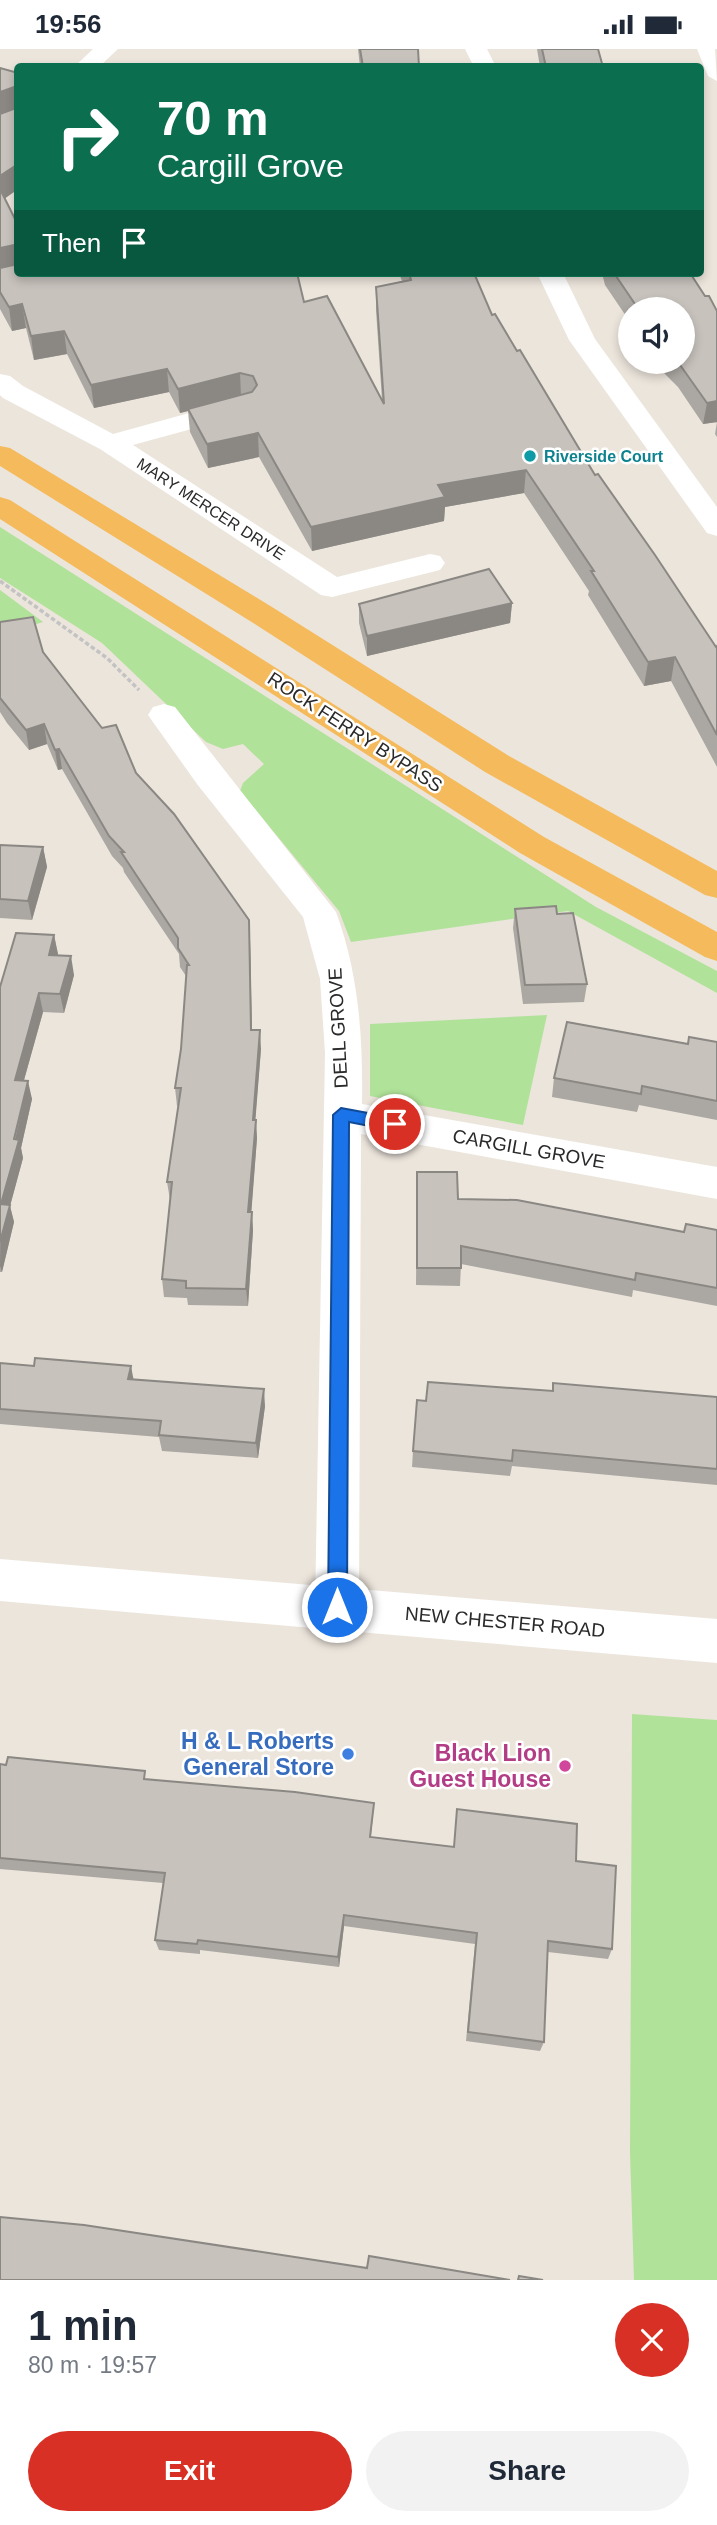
<!DOCTYPE html>
<html lang="en">
<head>
<meta charset="utf-8">
<style>
	body { margin:0; font-family:Arial,sans-serif; background:#f2f2f3; color:#1f2937; height:100vh; display:flex; flex-direction:column; font-size:26px; white-space:nowrap }
	* { box-sizing:border-box; margin:0 }
	p { font-size:23px; color:#747a83 }
	.icon { flex:none; width:38px; height:38px; fill:none; stroke:currentColor; stroke-width:2; stroke-linecap:round; stroke-linejoin:round }
	.map { position:relative; height:2231px; overflow:hidden }
	.drawer { display:flex; flex-direction:column; background:#fff; flex:1 }
	.drawer>* { flex:none }
	.guide { position:absolute; left:14px; top:14px; width:690px; height:214px; border-radius:7px; box-shadow:0 4px 10px #0003; background:#0b6e4f; color:#fff; overflow:hidden }
	.buttons { position:absolute; left:618px; top:248px; display:grid; gap:14px }
	.buttons a { display:grid; place-items:center; width:77px; height:77px; border-radius:50%; background:#fff; box-shadow:0 4px 10px #0003; font-size:35px }
	.pin { position:absolute; display:grid; place-items:center; width:60px; height:60px; color:#fff; margin:-30px; border:4px solid #fff; border-radius:50%; box-shadow:0 2px 7px #0007 }
	.me { position:absolute; width:77px; margin:-38px; rotate:0deg; stroke-linejoin:round; filter:drop-shadow(0 0 5px #0008) }
	.turn { display:flex; align-items:center; gap:24px; height:147px; padding:0 28px; font-size:32px }
	.turn .icon { width:91px; height:91px; stroke-width:2.5 }
	.turn b { display:block; font-size:49px; line-height:60px }
	.then { display:flex; align-items:center; height:66px; padding:0 28px; background:#0003; gap:14px; font-size:26px }
	.round { display:grid; place-items:center; flex:none; width:74px; height:74px; border-radius:37px; background:#f2f2f3 }
	.overview { display:flex; align-items:center; justify-content:space-between; height:119px; padding:0 28px }
	h1 { font-size:42px; font-weight:600; line-height:52px }
	.cta { display:flex; gap:14px; margin-top:auto; padding:14px 28px }
	.cta a { flex:1; height:80px; border-radius:42px; background:#d93025; color:#fff; font-size:28px; font-weight:600; line-height:80px; text-align:center }
	.cta a+a { background:#f2f2f3; color:#1f2937 }
	.status { display:flex; justify-content:space-between; align-items:center; height:49px; padding:0 35px; background:#fff; direction:ltr }
	.status svg { height:19px; fill:currentColor }
	.map>svg:first-child { display:block }
</style>
</head>
<body>
<div class="status"><b>19:56</b><svg viewBox="0 0 49 12"><path d="M0 12V9h3v3zM5 12V6h3v6zM10 12V3h3v9zM15 12V0h3v12zM26 1h20v11H26zM47 4h2v5h-2z"/></svg></div>
<div class="map">
<svg width="717" height="2231" viewBox="0 0 717 2231">
	<rect width="100%" height="100%" fill="#ece5dc"/>
	<g fill="#b0e299">
		<polygon points="0,478 596,858 717,922 717,944 568,862 351,893 339,862 240,742 243,734 264,715 243,695 223,700 206,693 102,594 0,529"/>
		<polygon points="0,541 43,573 0,586"/>
		<polygon points="547,966 523,1076 370,1047 370,975"/>
		<polygon points="632,1665 717,1671 717,2231 634,2231 630,2104"/>
	</g>
	<g fill="none" stroke-linecap="round" stroke-linejoin="round">
		<polyline stroke="#c3c3c3" stroke-width="3.5" stroke-dasharray="4.5 2.5" stroke-linecap="butt" points="0,532 107,609 139,641"/>
		<polygon fill="#fff" fill-rule="evenodd" points="697,0 715,0 717,32 708,27"/>
		<g fill="#fff" fill-rule="evenodd">
			<polygon points="93,0 118,0 99,18 74,18"/>
			<polygon points="465,0 487,0 496,18 474,18"/>
			<polygon points="537,224 563,224 595,290 717,458 717,487 707,484 569,291"/>
			<polygon points="0,325 10,327 23,337 113,385 240,350 250,352 254,358 250,364 133,396 337,528 430,505 440,507 445,514 440,521 332,548 321,546 100,400 3,349 0,346"/>
			<path d="M164 655 175 658 336 863C359 925 363 989 362 1055L717 1118V1150L361 1085 359 1558 353 1573 337 1579 321 1573 315 1558 325 1004 320 930 303 868 197 735 148 666 153 658Z"/>
		</g>
		<polygon fill="#fff" fill-rule="evenodd" points="0,1510 717,1570 717,1614 0,1552"/>
		<g fill="#f4ba5c" fill-rule="evenodd">
			<polygon points="0,397 10,399 272,558 509,707 717,822 717,849 705,846 485,723 250,572 0,417"/>
			<polygon points="0,448 10,451 544,788 717,883 717,912 705,908 520,804 0,470"/>
		</g>
	</g>
	<g fill="#aba7a2">
		<polygon points="358,0 418,0 419,18 360,18"/>
		<polygon points="537,0 598,0 603,18 540,18"/>
		<polygon points="0,19 18,24 18,140 5,149 18,176 18,224 304,253 382,351 376,261 376,238 402,232 399,224 474,224 492,266 517,302 595,426 716,598 717,597 717,718 671,632 644,637 588,546 589,542 524,444 445,458 444,472 312,502 259,408 208,419 190,383 188,362 180,364 169,343 94,359 67,305 34,311 26,279 12,282 0,260"/>
		<polygon points="602,224 690,224 705,247 717,262 717,388 715,385 717,373 703,375 678,338 664,324 657,313 682,313 682,261 630,261 630,273 605,236"/>
		<polygon points="512,554 510,574 367,607 359,574 359,555"/>
		<polygon points="0,573 43,603 136,724 250,891 252,981 261,1000 255,1071 257,1089 251,1163 253,1181 248,1257 188,1256 187,1249 164,1248 162,1230 170,1151 167,1133 178,1057 177,1057 175,1039 181,1000 186,927 180,918 179,905 124,823 123,819 112,807 62,720 58,721 47,695 29,701 7,674 0,663"/>
		<polygon points="0,796 43,798 47,818 32,871 0,869"/>
		<polygon points="515,860 557,865 587,935 584,953 523,955 513,879"/>
		<polygon points="54,886 58,906 74,926 64,964 43,963 24,1031 32,1050 21,1099 23,1109 10,1157 14,1173 2,1223 0,1223 0,938"/>
		<polygon points="717,993 717,1071 639,1056 637,1063 552,1048 554,1029 688,995"/>
		<polygon points="417,1123 458,1150 684,1183 686,1175 717,1181 717,1257 633,1241 632,1248 461,1215 460,1237 416,1236"/>
		<polygon points="0,1314 133,1330 265,1357 258,1409 162,1402 159,1388 0,1375"/>
		<polygon points="553,1334 717,1348 717,1436 512,1417 510,1427 412,1418 413,1402 552,1342"/>
		<polygon points="0,1715 374,1754 371,1788 576,1812 612,1900 608,1910 548,1903 544,1993 540,2002 466,1992 475,1895 344,1877 339,1918 200,1901 200,1905 159,1901 155,1891 163,1834 0,1820"/>
	</g>
	<g fill="#8b8884">
		<polygon points="17,37 18,60 0,67 0,43"/>
		<polygon points="18,115 18,140 0,153 0,127"/>
		<polygon points="14,196 17,219 0,224 0,199"/>
		<polygon points="22,255 26,279 12,282 9,258"/>
		<polygon points="64,282 67,305 34,311 31,287"/>
		<polygon points="167,320 169,343 94,359 91,336"/>
		<polygon points="240,324 241,347 188,360 188,362 180,364 178,340"/>
		<polygon points="717,352 717,373 703,375 707,354"/>
		<polygon points="258,384 259,408 208,419 207,395"/>
		<polygon points="526,421 524,444 445,458 444,472 312,502 311,478 438,436"/>
		<polygon points="512,554 510,574 367,607 367,587"/>
		<polygon points="675,608 671,632 644,637 648,613"/>
		<polygon points="44,675 47,695 29,701 26,681"/>
		<polygon points="59,700 62,720 58,721 55,701"/>
		<polygon points="43,798 47,818 32,871 28,852"/>
		<polygon points="249,871 250,891 252,999 251,981"/>
		<polygon points="54,886 58,905 53,925 49,906"/>
		<polygon points="71,907 74,926 64,964 60,945"/>
		<polygon points="39,944 43,963 19,1049 15,1031"/>
		<polygon points="260,981 261,1000 254,1089 253,1071"/>
		<polygon points="28,1032 32,1050 21,1099 23,1109 10,1157 14,1173 2,1223 0,1217 1,1155"/>
		<polygon points="256,1071 257,1089 250,1181 248,1163"/>
		<polygon points="252,1163 253,1181 248,1257 246,1240"/>
		<polygon points="131,1317 134,1333 128,1330"/>
		<polygon points="264,1340 265,1357 258,1409 256,1394"/>
		<polygon points="344,1866 344,1877 339,1918 338,1908"/>
	</g>
	<g fill="#c7c2bc" stroke="#8b8884" stroke-width="2">
		<polygon points="360,0 418,0 419,18 363,18"/>
		<polygon points="542,0 598,0 603,18 546,18"/>
		<polygon points="0,19 18,24 18,115 0,127 0,65 16,59 17,37 0,43"/>
		<polygon points="0,140 18,176 18,197 14,196 0,199"/>
		<polygon points="18,215 18,224 297,224 304,253 327,247 384,355 376,238 411,231 409,224 474,224 492,266 495,265 517,302 520,301 595,426 598,425 655,506 716,598 717,597 717,686 675,608 648,613 591,522 594,522 526,421 438,436 445,448 311,478 258,384 207,395 188,360 252,343 257,336 253,327 240,324 178,340 167,320 91,336 64,282 31,287 22,255 9,258 0,243 0,219"/>
		<polygon points="614,224 690,224 705,247 709,247 717,262 717,352 707,354 678,313 682,313 682,261 639,261"/>
		<polygon points="489,520 512,554 367,587 359,555"/>
		<polygon points="33,568 43,603 102,679 116,676 136,724 174,765 249,871 251,981 260,981 253,1071 256,1071 248,1163 252,1163 246,1240 186,1239 186,1232 162,1230 172,1133 167,1133 181,1039 175,1039 181,1000 187,916 189,916 178,899 178,889 121,803 124,803 109,787 59,700 55,701 44,675 26,681 0,649 0,573"/>
		<polygon points="0,796 43,798 28,852 0,850"/>
		<polygon points="556,857 557,865 573,864 587,935 525,936 515,860"/>
		<polygon points="16,884 54,886 49,906 71,907 60,945 39,944 15,1031 28,1032 14,1090 19,1091 1,1155 10,1156 0,1193 0,938"/>
		<polygon points="567,973 688,995 689,988 717,993 717,1052 642,1037 641,1045 554,1029"/>
		<polygon points="417,1123 457,1123 458,1150 517,1151 684,1183 686,1175 717,1181 717,1239 636,1224 635,1231 461,1197 461,1219 417,1219"/>
		<polygon points="35,1309 131,1317 128,1330 264,1340 256,1394 159,1386 161,1372 0,1360 0,1314 34,1317"/>
		<polygon points="428,1333 553,1342 553,1334 717,1348 717,1420 513,1401 512,1412 413,1402 417,1351 426,1352"/>
		<polygon points="8,1708 145,1722 144,1730 295,1743 374,1754 370,1788 454,1798 457,1760 577,1775 576,1812 616,1817 612,1900 548,1892 544,1993 468,1983 477,1884 344,1866 338,1908 198,1891 197,1895 155,1891 165,1824 0,1809 0,1715 6,1716"/>
		<polygon points="0,2168 84,2176 367,2219 369,2207 510,2231 0,2231"/>
		<polygon points="519,2227 543,2231 518,2231"/>
	</g>
	<polygon fill="#1a73e8" stroke="#114b97" stroke-width="2" points="341,1059 395,1069 403,1075 395,1082 349,1073 347,1558 344,1564 337,1567 331,1564 328,1558 333,1066"/>
	<circle fill="#0f9aa8" stroke="#fff" stroke-width="2.5" cx="530" cy="407" r="7"/>
	<circle fill="#3f7fe0" stroke="#fff" stroke-width="2.5" cx="348" cy="1705" r="7"/>
	<circle fill="#d1479c" stroke="#fff" stroke-width="2.5" cx="565" cy="1717" r="7"/>
	<g text-anchor="middle" dominant-baseline="central" stroke-width="5" stroke-linejoin="round" paint-order="stroke">
		<g font-size="16" font-weight="bold" fill="#0d838f" stroke="#fff" text-anchor="start">
			<text x="544" y="407">Riverside Court</text>
		</g>
		<g font-size="16" fill="#2a2a2a" stroke="#fff">
			<text transform="translate(211 460) rotate(33)">MARY MERCER DRIVE</text>
		</g>
		<g font-size="19" fill="#2a2a2a" stroke="#fff">
			<text transform="translate(355 683) rotate(33)">ROCK FERRY BYPASS</text>
			<text transform="translate(338 979) rotate(-93)">DELL GROVE</text>
			<text transform="translate(529 1100) rotate(10)">CARGILL GROVE</text>
			<text transform="translate(505 1573) rotate(5)">NEW CHESTER ROAD</text>
		</g>
		<g font-size="23" font-weight="bold" fill="#366cbe" stroke="#fff" text-anchor="end">
			<text x="334" y="1692">H &amp; L Roberts<tspan x="334" dy="26">General Store</tspan></text>
		</g>
		<g font-size="23" font-weight="bold" fill="#b23c85" stroke="#fff" text-anchor="end">
			<text x="551" y="1704">Black Lion<tspan x="551" dy="26">Guest House</tspan></text>
		</g>
	</g>
</svg>
<div class="buttons">
<a><svg class="icon" aria-label="sound" viewBox="0 0 24 24"><path d="M4 9h4l5-4v14l-5-4H4zM17 9q2 3 0 6"/></svg></a>
</div>
<div class="pin" style="left:395px;top:1075px;background:#d93025"><svg class="icon" aria-label="arrive" viewBox="0 0 24 24"><path d="M6 21V4h12l-3 4 3 4H6"/></svg></div>
<svg class="me" style="left:337px;top:1558px" viewBox="-20 -20 40 40"><circle r="17" fill="#1a73e8" stroke="#fff" stroke-width="3"/><path d="M0-11L8 9 0 5-8 9z" fill="#fff"/></svg>
<div class="guide">
<div class="turn"><svg class="icon" aria-label="right" viewBox="0 0 24 24"><path d="M7 20v-9h11M14 6l5 5-5 5"/></svg><div><b>70 m</b>Cargill Grove</div></div>
<div class="then">Then<svg class="icon" aria-label="arrive" viewBox="0 0 24 24"><path d="M6 21V4h12l-3 4 3 4H6"/></svg></div>
</div>
</div>
<section class="drawer">
<div class="overview"><div><h1>1 min</h1><p>80 m · 19:57</p></div><a class="round" style="background:#d93025;color:#fff"><svg class="icon" aria-label="close" viewBox="0 0 24 24"><path d="M6 6l12 12M18 6L6 18"/></svg></a></div>
<div class="cta"><a>Exit</a><a>Share</a></div>
</section>
</body>
</html>
